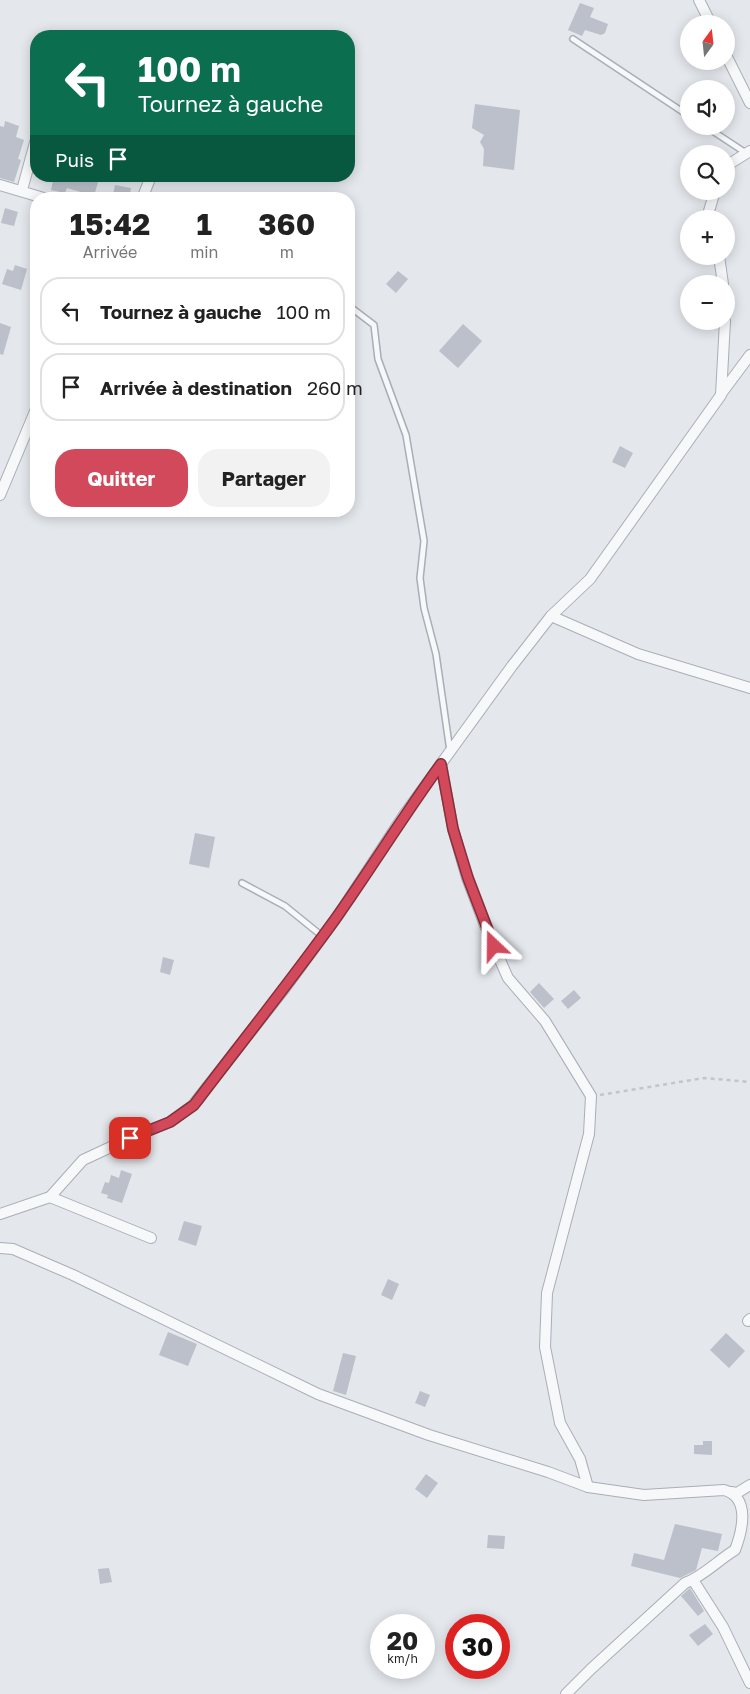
<!DOCTYPE html>
<html lang="fr">
<head>
<meta charset="utf-8">
<style>
	body { margin:0; font-family:"Golos Text",sans-serif; background:#f2f2f2; color:#222; height:100vh; display:flex; flex-direction:column; font-size:19px; white-space:nowrap }
	* { box-sizing:border-box; margin:0 }
	p { font-size:16px; color:#767676 }
	.icon { flex:none; width:28px; height:28px; fill:none; stroke:currentColor; stroke-width:2; stroke-linecap:round; stroke-linejoin:round }
	.map { position:relative; flex:1; overflow:hidden }
	.sheet { position:absolute; left:30px; top:192px; width:325px; height:325px; display:flex; flex-direction:column; background:#fff; border-radius:20px; box-shadow:0 2px 12px #0003 }
	.sheet>* { flex:none }
	.hud { position:absolute; left:30px; top:30px; width:325px; height:152px; border-radius:20px; box-shadow:0 2px 12px #0003; background:#0b6e4f; color:#fff; overflow:hidden }
	.needle { width:32px; rotate:15deg }
	.buttons { position:absolute; left:680px; top:15px; display:grid; gap:10px }
	.buttons a { display:grid; place-items:center; width:55px; height:55px; border-radius:50%; background:#fff; box-shadow:0 2px 12px #0003; font-size:25px }
	.speed { position:absolute; left:370px; top:1614px; display:flex; gap:10px; font-size:25px; font-weight:700; text-align:center }
	.speed>* { display:grid; place-content:center; width:65px; height:65px; border-radius:50%; background:#fff; box-shadow:0 2px 12px #0003; line-height:1 }
	.speed small { font-size:12px; font-weight:400 }
	.speed .limit { border:8px solid #d22; background:#fff; color:#111 }
	.pin { position:absolute; display:grid; place-items:center; width:42px; height:42px; color:#fff; margin:-21px; border-radius:10px; box-shadow:0 2px 8px #0006 }
	.me { position:absolute; width:55px; margin:-28px; rotate:337deg; stroke-linejoin:round; filter:drop-shadow(0 0 4px #0008) }
	.turn { display:flex; align-items:center; gap:18px; height:105px; padding:0 25px; font-size:22px }
	.turn .icon { width:65px; height:65px; stroke-width:2.5 }
	.turn b { display:block; font-size:35px; line-height:42px }
	.then { display:flex; align-items:center; height:48px; padding:0 25px; background:#0003; gap:10px; font-size:19px }
	.eta { display:flex; justify-content:space-evenly; align-items:center; height:85px; text-align:center }
	.eta b { font-size:30px; font-weight:700; line-height:35px }
	.primary-button { display:flex; gap:10px; margin-top:auto; padding:10px 25px }
	.primary-button a { flex:1; height:58px; border-radius:20px; background:#d1495b; color:#fff; font-size:20px; font-weight:700; line-height:58px; text-align:center }
	.primary-button a+a { background:#f2f2f2; color:#222 }
	ul { padding:0; list-style:none }
	li { display:flex; align-items:center; gap:15px; height:68px; margin:0 10px 8px; padding:0 15px; border:2px solid #e0e0e0; border-radius:20px }
	li div { flex:1 }
	li b { display:block; font-size:19px }
	li em { font-style:normal }
	.map>svg:first-child { display:block }
</style>
</head>
<body>
<div class="map">
<svg width="750" height="1694" viewBox="0 0 750 1694">
	<rect width="100%" height="100%" fill="#e4e7ec"/>
	<g fill="#bbc0ca">
		<polygon points="580,3 594,8 590,17 608,24 605,33 601,35 585,30 582,36 568,30"/>
		<polygon points="475,104 520,110 514,170 483,166 484,149 480,142 484,135 472,128"/>
		<polygon points="5,121 19,126 16,137 24,140 18,159 21,160 14,182 0,178 0,126 4,127"/>
		<polygon points="54,176 94,176 93,180 98,182 94,196 67,188 65,193 51,190"/>
		<polygon points="115,185 131,188 129,199 112,199"/>
		<polygon points="5,208 18,212 14,226 1,223"/>
		<polygon points="15,265 27,269 21,290 2,284 7,269 13,271"/>
		<polygon points="398,271 408,279 396,293 386,284"/>
		<polygon points="0,323 11,327 3,355 0,354"/>
		<polygon points="463,324 482,341 458,368 439,351"/>
		<polygon points="620,446 633,453 625,468 612,462"/>
		<polygon points="195,833 215,837 209,868 189,864"/>
		<polygon points="163,957 174,960 170,975 160,972"/>
		<polygon points="539,983 554,999 544,1008 530,992"/>
		<polygon points="574,990 581,998 568,1009 561,1001"/>
		<polygon points="121,1170 132,1174 122,1203 107,1198 108,1195 101,1193 105,1182 109,1183 111,1175 119,1178"/>
		<polygon points="184,1221 202,1226 196,1246 178,1240"/>
		<polygon points="388,1279 399,1284 392,1300 381,1295"/>
		<polygon points="168,1332 197,1344 188,1366 159,1355"/>
		<polygon points="726,1333 745,1351 729,1368 710,1350"/>
		<polygon points="343,1353 356,1356 346,1395 333,1391"/>
		<polygon points="420,1391 430,1395 425,1407 415,1403"/>
		<polygon points="703,1441 712,1441 712,1455 694,1454 694,1445 703,1445"/>
		<polygon points="426,1474 438,1483 427,1498 415,1489"/>
		<polygon points="675,1524 722,1534 718,1551 702,1548 696,1570 680,1578 631,1566 634,1553 664,1560"/>
		<polygon points="488,1535 505,1536 504,1549 487,1548"/>
		<polygon points="109,1568 112,1582 100,1584 98,1569"/>
		<polygon points="690,1588 704,1611 698,1616 681,1596"/>
		<polygon points="705,1624 713,1634 698,1646 689,1635"/>
	</g>
	<g fill="none" stroke-linecap="round" stroke-linejoin="round">
		<defs>
			<g id="lane">
				<polyline points="573,39 689,116"/>
				<polyline points="705,126 746,153"/>
				<polyline points="349,306 374,325 378,359 406,435 424,541 420,578 424,608 436,654 450,751"/>
				<polyline points="242,883 285,906 322,936"/>
			</g>
			<g id="street">
				<polyline points="699,0 711,24"/>
				<polyline points="726,55 750,103"/>
				<polyline points="726,166 750,151"/>
				<polyline points="0,185 47,199"/>
				<polyline points="22,190 36,139"/>
				<polyline points="142,199 151,176"/>
				<polyline points="711,219 709,211 715,191"/>
				<polyline points="719,256 723,284"/>
				<polyline points="721,394 750,355"/>
				<polyline points="0,495 36,409"/>
				<polyline points="551,616 638,654 750,688"/>
				<polyline points="441,764 453,829 467,878 487,931 508,978 545,1021 591,1096 589,1134 547,1293 545,1347 560,1423 580,1459 588,1487"/>
				<polyline points="50,1197 151,1238"/>
				<polyline points="0,1214 50,1197 83,1160 130,1138 170,1122 193,1105 285,988 337,917 404,815 512,666 551,616 590,579 721,395 725,321"/>
				<path d="M0 1248 13 1249 73 1275 318 1394 429 1435 548 1472 588 1487 644 1495 724 1490C750 1497 743 1529 735 1550 718 1560 704 1576 685 1583L591 1669 566 1694"/>
				<polyline points="748,1321 750,1319"/>
				<polyline points="731,1492 737,1493 750,1485"/>
				<polyline points="693,1580 723,1627 750,1683"/>
			</g>
		</defs>
		<use href="#lane" stroke="#a9aeb7" stroke-width="8"/>
		<use href="#street" stroke="#a9aeb7" stroke-width="12"/>
		<polyline stroke="#c2c5cb" stroke-width="2.5" stroke-dasharray="4 4" stroke-linecap="butt" points="600,1095 704,1078 750,1082"/>
		<use href="#lane" stroke="#f7f8fa" stroke-width="5"/>
		<use href="#street" stroke="#f7f8fa" stroke-width="10"/>
	</g>
	<g fill="none" stroke-linecap="round" stroke-linejoin="round">
		<defs>
			<path id="route" d="M130 1138 170 1122 194 1105C241 1043 290 982 336 918 372 867 404 815 441 764L453 829 468 878 494 946"/>
		</defs>
		<use href="#route" stroke="#882f3b" stroke-width="12"/>
		<use href="#route" stroke="#d1495b" stroke-width="9"/>
	</g>
</svg>
<div class="buttons">
<a><svg class="needle" viewBox="-14 -14 28 28"><path d="M0-13l5 13h-10z" fill="#e53935"/><path d="M0 13l5-13h-10z" fill="#767676"/></svg></a>
<a><svg class="icon" aria-label="sound" viewBox="0 0 24 24"><path d="M4 9h4l5-4v14l-5-4H4zM17 9q2 3 0 6"/></svg></a>
<a><svg class="icon" aria-label="search" viewBox="0 0 24 24"><circle cx="10" cy="10" r="6"/><path d="M15 15l6 6"/></svg></a>
<a>+</a>
<a>−</a>
</div>
<div class="speed"><div>20<small>km/h</small></div><div class="limit">30</div></div>
<div class="pin" style="left:130px;top:1138px;background:#d93025"><svg class="icon" aria-label="arrive" viewBox="0 0 24 24"><path d="M6 21V4h12l-3 4 3 4H6"/></svg></div>
<svg class="me" style="left:494px;top:946px" viewBox="-20 -20 40 40"><path d="M0-17L14 15 0 8-14 15z" fill="#d1495b" stroke="#fff" stroke-width="4"/></svg>
<div class="hud">
<div class="turn"><svg class="icon" aria-label="left" viewBox="0 0 24 24"><path d="M17 20v-9H6M10 6l-5 5 5 5"/></svg><div><b>100 m</b>Tournez à gauche</div></div>
<div class="then">Puis<svg class="icon" aria-label="arrive" viewBox="0 0 24 24"><path d="M6 21V4h12l-3 4 3 4H6"/></svg></div>
</div>
<section class="sheet">
<div class="eta">
<div><b>15:42</b><p>Arrivée</p></div>
<div><b>1</b><p>min</p></div>
<div><b>360</b><p>m</p></div>
</div>
<ul>
<li><svg class="icon" aria-label="left" viewBox="0 0 24 24"><path d="M17 20v-9H6M10 6l-5 5 5 5"/></svg><div><b>Tournez à gauche</b></div><em>100 m</em></li>
<li><svg class="icon" aria-label="arrive" viewBox="0 0 24 24"><path d="M6 21V4h12l-3 4 3 4H6"/></svg><div><b>Arrivée à destination</b></div><em>260 m</em></li>
</ul>
<div class="primary-button"><a>Quitter</a><a>Partager</a></div>
</section>
</div>
</body>
</html>
